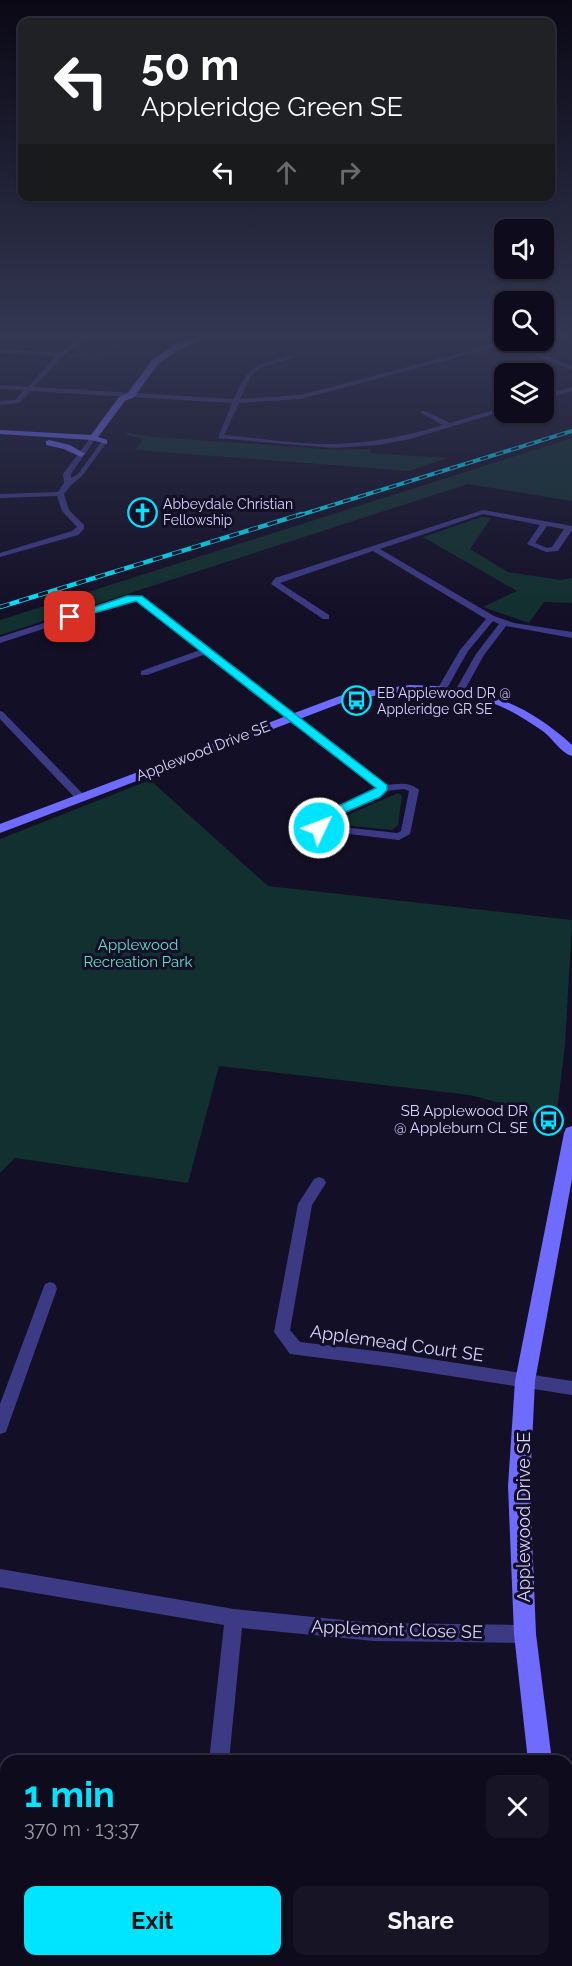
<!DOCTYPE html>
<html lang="en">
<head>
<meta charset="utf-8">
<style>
	body { margin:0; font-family:Raleway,sans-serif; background:#171425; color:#f1f3f6; height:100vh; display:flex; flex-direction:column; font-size:22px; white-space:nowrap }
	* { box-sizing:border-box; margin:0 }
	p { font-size:20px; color:#9b9ba3 }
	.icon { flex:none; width:33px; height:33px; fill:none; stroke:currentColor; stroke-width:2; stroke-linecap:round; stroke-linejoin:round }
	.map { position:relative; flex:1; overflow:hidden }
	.side { position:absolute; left:0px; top:1755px; width:573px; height:212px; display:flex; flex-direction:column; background:#0e0b1c; border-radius:18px 18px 0 0; box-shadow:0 2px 4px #0004,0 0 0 2px #2e2b3b }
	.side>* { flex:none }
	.top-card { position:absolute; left:18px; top:18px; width:537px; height:183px; border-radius:12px; box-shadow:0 2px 4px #0004,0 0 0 2px #2e2b3b; background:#202124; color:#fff; overflow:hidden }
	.fabs { position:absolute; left:494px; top:219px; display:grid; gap:12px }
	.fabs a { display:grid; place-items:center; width:60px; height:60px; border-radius:12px; background:#0e0b1c; box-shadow:0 2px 4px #0004,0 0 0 2px #2e2b3b; font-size:30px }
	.pin { position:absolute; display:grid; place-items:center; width:51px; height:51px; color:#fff; margin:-26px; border-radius:12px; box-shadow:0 3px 9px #0006 }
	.me { position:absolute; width:66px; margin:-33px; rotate:47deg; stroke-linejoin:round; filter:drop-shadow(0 0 4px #0008) }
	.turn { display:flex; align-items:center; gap:21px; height:126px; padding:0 24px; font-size:27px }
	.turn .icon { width:78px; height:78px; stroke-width:2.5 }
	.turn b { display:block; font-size:42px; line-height:51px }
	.lanes { display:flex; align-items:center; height:57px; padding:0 24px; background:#0003; justify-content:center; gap:30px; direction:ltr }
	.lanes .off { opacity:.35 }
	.round { display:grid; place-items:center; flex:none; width:63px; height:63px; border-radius:12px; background:#171425 }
	.headline { display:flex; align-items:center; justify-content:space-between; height:102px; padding:0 24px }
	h1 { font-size:36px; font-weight:700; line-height:45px; color:#00e5ff }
	.button { display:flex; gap:12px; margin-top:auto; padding:12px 24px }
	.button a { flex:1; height:69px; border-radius:12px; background:#00e5ff; color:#111; font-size:24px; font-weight:700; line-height:69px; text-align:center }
	.button a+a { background:#171425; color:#f1f3f6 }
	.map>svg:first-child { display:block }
</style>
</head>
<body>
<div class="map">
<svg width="572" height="1966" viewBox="0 0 572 1966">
	<rect width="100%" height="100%" fill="#130f26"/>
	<g fill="#12302f">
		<polygon points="96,336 128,340 108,351 99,360 67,357"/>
		<polygon points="129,433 153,437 338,450 371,449 370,453 447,458 409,471 135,450 143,439 124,434"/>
		<polygon points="572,438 572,501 468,484 0,635 0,620"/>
		<polygon points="482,517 491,518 470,549 508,572 560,580 572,578 572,603 544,602 529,623 483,607 517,591 423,537"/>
		<polygon points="150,780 268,886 572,920 565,1046 556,1118 470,1095 219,1066 188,1183 15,1158 0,1173 0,839"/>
		<polygon points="398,793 402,796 398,825 392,830 343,825 336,820"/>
	</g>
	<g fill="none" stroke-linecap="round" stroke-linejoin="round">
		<g fill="#3d3a85" fill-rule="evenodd">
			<path d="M83 336H90L63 356 34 387 234 399C250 363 254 366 291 355L293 358 260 368 251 376 240 399 301 395 502 342 490 336 504 338V340L510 341 572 366V370L507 344 301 399 239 403 224 435C260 438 298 445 335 444 372 443 407 436 443 425L421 413V411H425L450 423 504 407V411L410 439 378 445 333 448 218 438 232 403 31 391 19 403 0 405V401L15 400 24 390 0 389V385L28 387 56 356 0 353V349L60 353Z"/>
			<polygon points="371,336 378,336 375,338"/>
			<polygon points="502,386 504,387 504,391 499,388"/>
			<polygon points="572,387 572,391 543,400 543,396"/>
			<polygon points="91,437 96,438 71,474 71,478 78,474 102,441 107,442 82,476 71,485 64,494 69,510 84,525 84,529 78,535 0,557 0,553 72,531 77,527 62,511 57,496 0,498 0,494 58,492 64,483 63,474"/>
			<path d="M483 510 572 526V530L558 551 546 552 527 544 540 525 483 514 380 549 494 616 514 623 572 632V638L506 626 484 655 463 693 460 694 455 691 476 654 499 624 493 621 468 651 446 690H440L438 688 460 650 486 619 373 551 280 583 329 615V619H323L271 584 275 578ZM547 526 564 529 552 547 547 548 535 543Z"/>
			<path d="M128 596H142L385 785C398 784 409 781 419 790L410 834 399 840 315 830 312 820 313 818 372 792 377 788 206 654 147 675H141V671L200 650 137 600H132L0 643V637ZM404 789 409 791 401 831 397 833 324 825 323 821 380 796 386 791Z"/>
			<polygon points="0,711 3,712 85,796 85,800 77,800 0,719"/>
			<polygon points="319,1177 324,1179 326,1183 312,1205 290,1330 300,1342 392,1353 572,1381 572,1395 392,1367 290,1354 274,1332 298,1204 314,1179"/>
			<polygon points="50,1282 55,1284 57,1289 8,1426 6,1432 0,1434 0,1404 43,1289 45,1284"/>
			<polygon points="0,1569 234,1609 374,1623 525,1625 531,1628 534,1634 531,1640 525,1643 374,1641 242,1628 229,1761 209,1761 224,1625 0,1587"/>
			<polygon points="0,1936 6,1937 6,1959 0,1958"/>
			<polygon points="57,1960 104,1960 107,1966 60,1966"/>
			<polygon points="191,1960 214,1960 211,1966 188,1966"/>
		</g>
		<g fill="#6f6bff" fill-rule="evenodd">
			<polygon points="201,336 212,336 182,348 158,364 134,397 125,401 98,437 107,440 107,444 92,440 0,434 0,430 91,435 119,397 128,393 152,360 176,344"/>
			<polygon points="49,440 70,445 85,454 81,457 64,449 46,445 46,441"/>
			<path d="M410 685C476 686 523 700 572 745V756C561 753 553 739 544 732 537 727 529 722 521 717 471 685 408 690 352 699L0 833V824L345 694Z"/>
			<polygon points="572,1126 572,1179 535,1381 530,1486 536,1634 552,1761 528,1761 514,1634 508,1486 515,1381 564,1133 566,1128"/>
			<polygon points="567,1949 572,1952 572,1966 550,1966 549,1960 567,1960"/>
		</g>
		<defs>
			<polyline id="rail-far1" points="297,516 572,431"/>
			<polyline id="rail" points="0,607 302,514"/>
		</defs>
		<use href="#rail-far1" stroke="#00e5ff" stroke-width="4"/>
		<use href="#rail" stroke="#00e5ff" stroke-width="4.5"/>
		<use href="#rail-far1" stroke="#130f26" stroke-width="2" stroke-dasharray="8" stroke-linecap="butt"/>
		<use href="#rail" stroke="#130f26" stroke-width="3" stroke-dasharray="10" stroke-linecap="butt"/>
	</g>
	<linearGradient id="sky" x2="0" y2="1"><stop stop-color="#0a0815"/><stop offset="0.55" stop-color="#333752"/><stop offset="1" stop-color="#333752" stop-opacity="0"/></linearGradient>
	<rect width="572" height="611" fill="url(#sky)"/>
	<polygon fill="#00e5ff" stroke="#0095a6" stroke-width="1.5" points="127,596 142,596 387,785 387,790 380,797 323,822 323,831 315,831 311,820 313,818 376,788 136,601 70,620 65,617"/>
	<defs>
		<symbol id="church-ring" viewBox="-11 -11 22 22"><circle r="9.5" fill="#130f26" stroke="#00e5ff" stroke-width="1.5"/><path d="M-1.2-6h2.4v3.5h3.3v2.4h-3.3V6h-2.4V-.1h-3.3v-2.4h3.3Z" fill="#00e5ff"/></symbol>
		<symbol id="bus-ring" viewBox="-11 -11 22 22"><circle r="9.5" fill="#130f26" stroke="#00e5ff" stroke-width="1.5"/><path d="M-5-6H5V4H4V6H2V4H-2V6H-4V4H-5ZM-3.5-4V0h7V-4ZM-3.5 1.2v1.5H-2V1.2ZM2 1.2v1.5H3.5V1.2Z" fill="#00e5ff"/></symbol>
	</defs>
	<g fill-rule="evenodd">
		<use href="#church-ring" x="126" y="496" width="33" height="33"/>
		<use href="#bus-ring" x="340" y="684" width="33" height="33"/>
		<use href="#bus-ring" x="532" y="1104" width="33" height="33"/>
	</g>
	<g text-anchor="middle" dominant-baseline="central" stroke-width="6" stroke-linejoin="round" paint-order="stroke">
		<g font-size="14" fill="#d9d4ff" stroke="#130f26" text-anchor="start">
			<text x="163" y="504">Abbeydale Christian<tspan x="163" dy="16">Fellowship</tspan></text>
			<text x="377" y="693">EB Applewood DR @<tspan x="377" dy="16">Appleridge GR SE</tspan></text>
		</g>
		<g font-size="15" fill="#d9d4ff" stroke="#130f26">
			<text transform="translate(203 751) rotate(-21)">Applewood Drive SE</text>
		</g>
		<g font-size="15" fill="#5fe0c0" stroke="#130f26">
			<text x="138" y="945">Applewood<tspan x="138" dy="17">Recreation Park</tspan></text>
		</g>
		<g font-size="15" fill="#d9d4ff" stroke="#130f26" text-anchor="end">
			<text x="528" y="1111">SB Applewood DR<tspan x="528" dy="17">@ Appleburn CL SE</tspan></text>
		</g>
		<g font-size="18" fill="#d9d4ff" stroke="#130f26">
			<text transform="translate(397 1343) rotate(8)">Applemead Court SE</text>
			<text transform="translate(523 1517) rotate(-90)">Applewood Drive SE</text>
			<text transform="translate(397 1629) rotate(2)">Applemont Close SE</text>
		</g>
	</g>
</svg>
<div class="fabs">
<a><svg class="icon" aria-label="sound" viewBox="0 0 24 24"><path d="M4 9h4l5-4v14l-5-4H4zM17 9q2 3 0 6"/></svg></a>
<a><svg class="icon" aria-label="search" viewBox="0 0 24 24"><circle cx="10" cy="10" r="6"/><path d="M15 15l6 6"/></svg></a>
<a><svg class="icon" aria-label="layers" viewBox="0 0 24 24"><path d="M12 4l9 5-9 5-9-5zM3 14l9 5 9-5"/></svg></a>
</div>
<div class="pin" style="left:70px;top:617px;background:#d93025"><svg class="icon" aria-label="arrive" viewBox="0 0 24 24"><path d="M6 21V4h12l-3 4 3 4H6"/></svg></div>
<svg class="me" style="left:319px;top:828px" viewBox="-20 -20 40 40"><circle r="17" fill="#00e5ff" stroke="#fff" stroke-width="3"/><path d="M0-11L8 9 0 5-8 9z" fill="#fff"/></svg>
<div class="top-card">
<div class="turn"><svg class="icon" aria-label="left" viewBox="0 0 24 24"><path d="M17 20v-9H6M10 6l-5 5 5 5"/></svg><div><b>50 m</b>Appleridge Green SE</div></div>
<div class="lanes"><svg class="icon" aria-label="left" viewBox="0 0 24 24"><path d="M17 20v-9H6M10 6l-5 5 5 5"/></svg><svg class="icon off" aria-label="ahead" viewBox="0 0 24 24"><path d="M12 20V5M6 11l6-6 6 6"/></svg><svg class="icon off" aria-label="right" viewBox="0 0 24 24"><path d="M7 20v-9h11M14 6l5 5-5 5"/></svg></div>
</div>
<section class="side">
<div class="headline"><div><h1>1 min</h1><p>370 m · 13:37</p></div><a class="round"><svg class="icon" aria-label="close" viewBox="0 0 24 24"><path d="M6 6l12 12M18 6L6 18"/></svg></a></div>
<div class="button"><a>Exit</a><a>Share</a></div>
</section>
</div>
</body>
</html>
